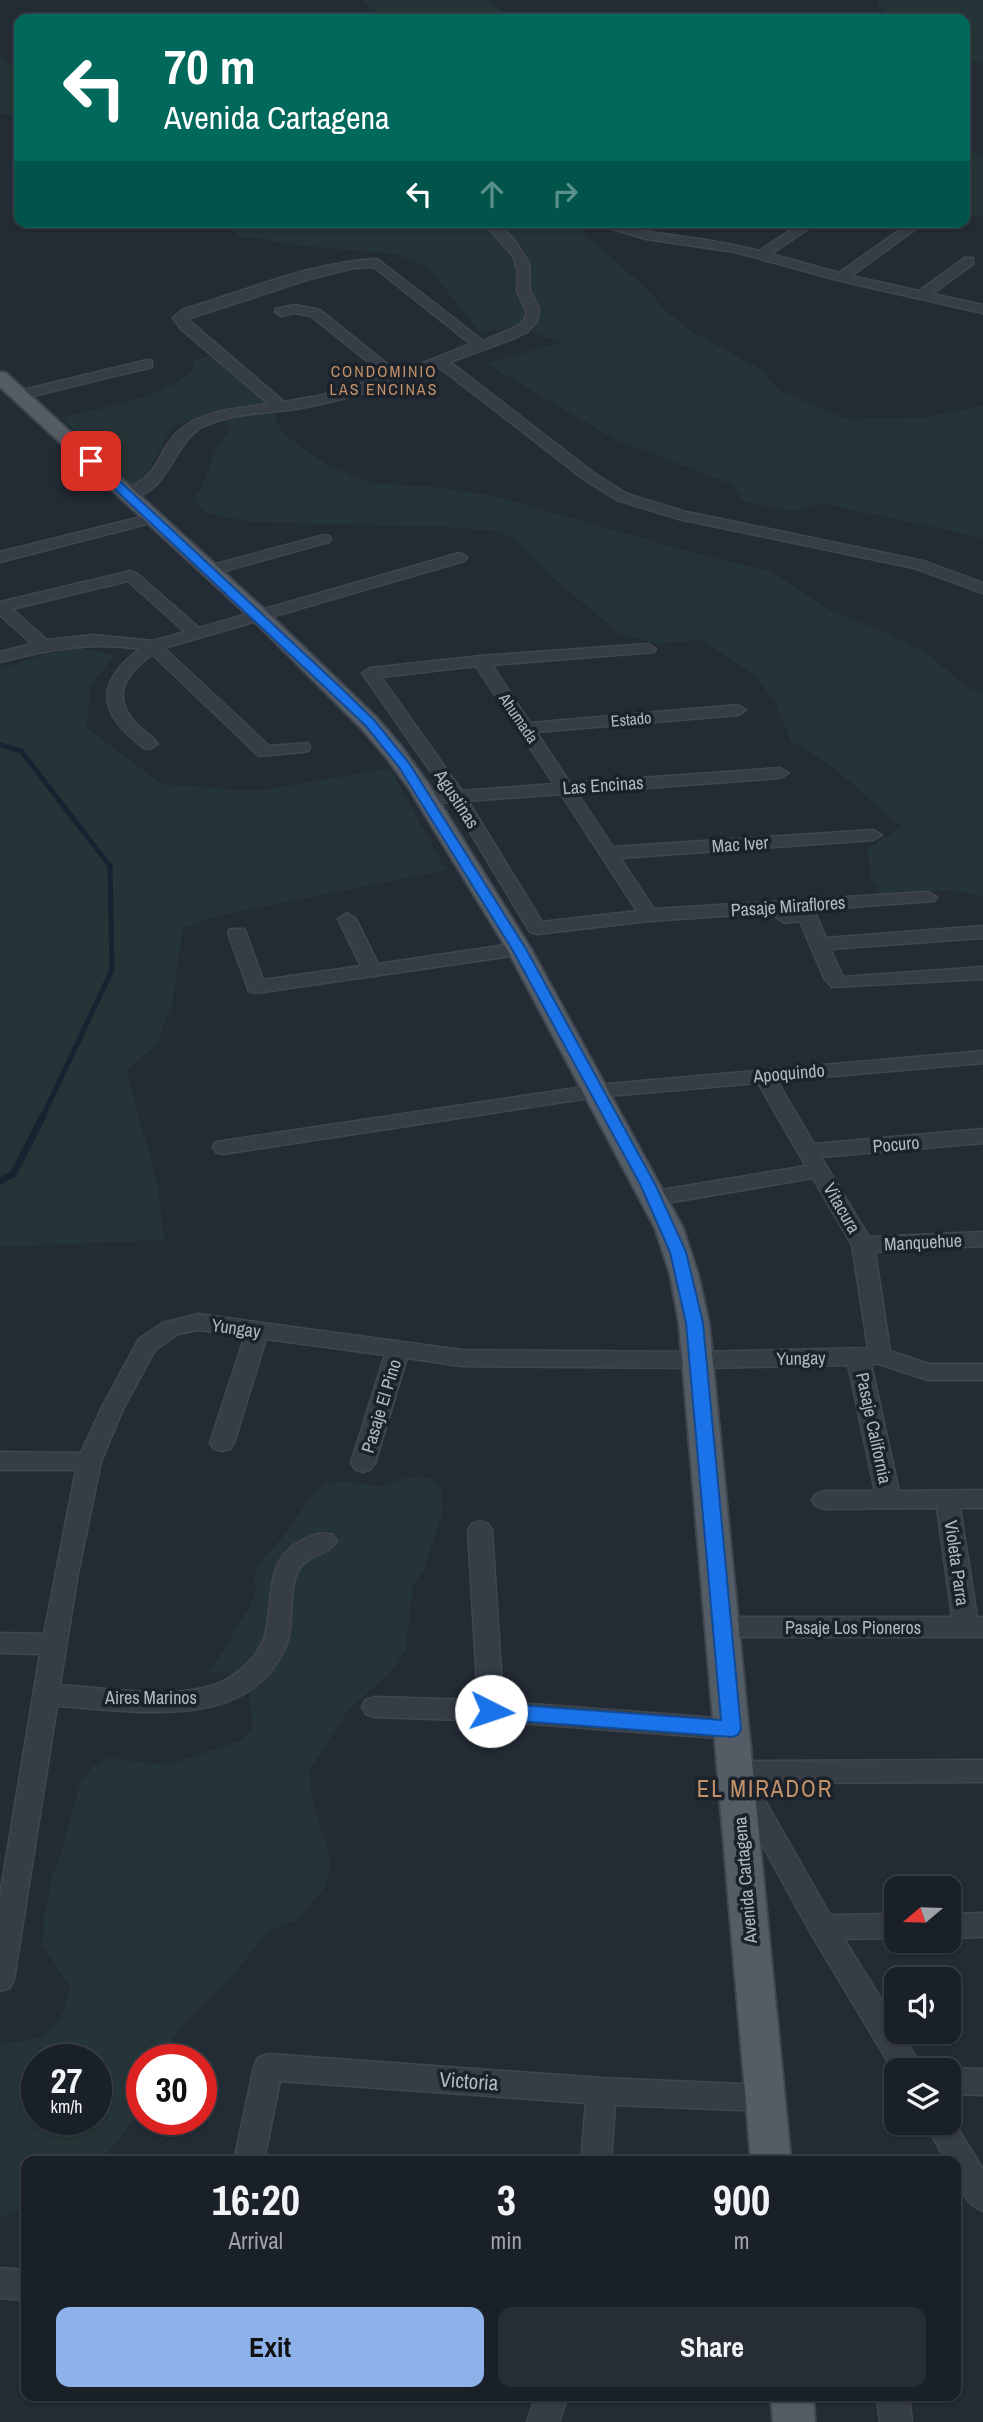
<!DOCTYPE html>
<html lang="en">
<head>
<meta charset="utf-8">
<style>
	body { margin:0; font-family:"Archivo Narrow",sans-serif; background:#272d34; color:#f1f3f6; height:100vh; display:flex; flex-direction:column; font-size:26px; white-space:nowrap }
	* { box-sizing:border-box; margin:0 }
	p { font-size:23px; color:#9fa3a8 }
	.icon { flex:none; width:38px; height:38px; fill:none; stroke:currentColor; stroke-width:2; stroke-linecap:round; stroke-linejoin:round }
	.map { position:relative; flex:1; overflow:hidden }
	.drawer { position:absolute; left:21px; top:2156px; width:940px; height:245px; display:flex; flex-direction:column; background:#1a2028; border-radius:14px; box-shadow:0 2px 5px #0004,0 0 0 2px #383e45 }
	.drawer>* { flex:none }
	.guide { position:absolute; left:14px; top:14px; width:956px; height:214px; border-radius:14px; box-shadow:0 2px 5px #0004,0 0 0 2px #383e45; background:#00695c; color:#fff; overflow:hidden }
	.needle { width:46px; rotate:251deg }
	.controls { position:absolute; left:884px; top:1876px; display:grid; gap:14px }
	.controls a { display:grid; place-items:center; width:77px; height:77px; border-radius:14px; background:#1a2028; box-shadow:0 2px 5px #0004,0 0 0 2px #383e45; font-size:35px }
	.speed { position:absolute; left:21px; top:2044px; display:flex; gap:14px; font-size:35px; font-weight:700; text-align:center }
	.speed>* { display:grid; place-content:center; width:91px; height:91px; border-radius:50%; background:#1a2028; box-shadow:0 2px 5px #0004,0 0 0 2px #383e45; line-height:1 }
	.speed small { font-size:18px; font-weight:400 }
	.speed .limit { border:10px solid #d22; background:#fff; color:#111 }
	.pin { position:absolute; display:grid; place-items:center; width:60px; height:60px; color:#fff; margin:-30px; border-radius:14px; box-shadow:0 4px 10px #0006 }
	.me { position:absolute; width:77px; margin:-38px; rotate:94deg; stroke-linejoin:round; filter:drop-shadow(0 0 5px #0008) }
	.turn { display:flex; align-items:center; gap:24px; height:147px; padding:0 35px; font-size:32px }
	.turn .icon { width:91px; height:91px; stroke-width:2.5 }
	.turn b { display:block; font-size:49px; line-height:60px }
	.lanes { display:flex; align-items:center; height:66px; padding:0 35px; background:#0003; justify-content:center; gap:35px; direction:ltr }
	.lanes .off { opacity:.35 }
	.eta { display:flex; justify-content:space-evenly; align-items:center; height:119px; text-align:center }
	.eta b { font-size:42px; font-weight:800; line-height:49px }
	.action { display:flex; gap:14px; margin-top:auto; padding:14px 35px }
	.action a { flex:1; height:80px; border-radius:14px; background:#8fb1e9; color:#111; font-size:28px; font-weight:800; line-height:80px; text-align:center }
	.action a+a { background:#272d34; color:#f1f3f6 }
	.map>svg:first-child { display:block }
</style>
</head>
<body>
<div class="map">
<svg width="983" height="2422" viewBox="0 0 983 2422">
	<rect width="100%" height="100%" fill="#232b35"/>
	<g fill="#253436" fill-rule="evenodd">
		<polygon points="361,0 489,0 509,19 387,19"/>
		<polygon points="877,0 983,0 983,64 964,58 964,19 891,19 878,6"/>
		<polygon points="0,55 19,74 19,116 0,113"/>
		<polygon points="964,147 983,157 983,218 964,212"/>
		<polygon points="227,222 571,222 647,289 664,309 691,331 764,371 777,389 846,419 923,418 983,405 983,538 820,503 792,511 743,501 734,485 616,440 485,363 561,343 520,327 479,332 429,268 395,254 291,245 258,238 240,237"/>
		<path d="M212 354 271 405 280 428 288 437 326 464 370 483 436 487 494 496 713 558 768 570 830 610 886 633 929 655 965 686 983 693V898C953 884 913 896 880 893L870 877 868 848 901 827 833 767 791 741 774 700 751 672 700 640 658 644 619 633 552 577 513 538 494 531 447 527 249 522 207 513 193 500C213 474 207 452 231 429L214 414 173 426 142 483 130 486 61 418C102 407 165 399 194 368L192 362Z"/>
		<polygon points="81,648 115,655 91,685 87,728 162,784 257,791 390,768 446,870 217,916 183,928 172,1004 156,1046 126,1070 158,1185 164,1240 0,1247 0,669 44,654"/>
		<path d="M410 1477H429L442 1487 443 1513 423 1571 413 1585 406 1649 398 1663 386 1677 347 1711 309 1772 313 1805 329 1853 331 1870 324 1888 297 1920 277 1927 261 1939 238 1970 186 2021 174 2037 165 2060H142V2109L102 2161H26V2208L0 2217V2043C42 2044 63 2030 70 1987L42 1944 45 1910 52 1876 59 1859 81 1781 92 1767 109 1758 167 1765 242 1740 253 1727 248 1689 228 1673 210 1672 250 1605 256 1590 254 1577 257 1565 288 1531 312 1495 324 1484 343 1481 378 1486ZM37 2060H96V2119H37Z"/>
	</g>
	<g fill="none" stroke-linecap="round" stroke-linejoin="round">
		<polyline stroke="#182231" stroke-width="5" points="0,745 21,751 110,866 112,970 42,1118"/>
		<polyline stroke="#182231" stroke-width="7" points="0,1181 13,1174 43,1116"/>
		<defs>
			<g id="minor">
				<path d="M483 222H497L515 241 529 263 530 291 539 309 537 321 527 332 515 338 450 362 595 474 627 494 682 511 923 561 983 583V593L914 568 679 519 617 500 585 480 439 367C396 382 352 399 306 407 273 414 234 411 202 427 173 442 164 506 122 496L120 493 122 490C165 475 153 453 181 429 204 410 241 408 269 404L180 328 173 318 182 310C245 291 311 262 377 259L483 341 518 326 524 320 527 312 517 291 518 271 513 256ZM374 267 471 344 398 373 320 310 295 305 276 309 275 312 281 316 295 313 311 316 386 376 323 395 284 402 187 319 313 278 354 268Z"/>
				<path d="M590 222C611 222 629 228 650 232 687 238 724 241 759 251L803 222H818L771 254 839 273 911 222H925L851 276 919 291 965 258H973V264L932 294 983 305V313L841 281 735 252 646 239Z"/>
				<polygon points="147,360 152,361 152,367 20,399 13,395 15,392"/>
				<polygon points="153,514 160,518 158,521 0,562 0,552"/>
				<polygon points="324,535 329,536 331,539 329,542 210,575 202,570 205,567"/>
				<path d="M459 553 464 555 467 558 464 561 164 648 269 746 308 743 310 747 308 751 302 752 259 756 152 654C125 675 109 696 138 726 145 732 153 737 158 744L150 749 144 748C99 714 93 684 140 649 91 641 47 650 0 662V652L32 644 0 615V602L131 571 136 573 199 628ZM128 581 185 632 153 641 94 635 47 640 12 609Z"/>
				<path d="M648 644 656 649 654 652 492 665 530 723 738 705 746 710 738 715 536 732 570 783 780 768 789 773 780 778 577 793 613 847 873 830 882 835 873 840 620 858 654 909 928 892 937 897 934 901 810 910 816 915 826 938 983 926V938L830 949 843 977 983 967V979L832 987 824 978 800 921 785 923 776 917 784 912 649 921 537 934 530 932 452 802 427 804 418 799 427 794 445 792 362 673 370 668 481 656ZM476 666 554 784 462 791 381 677ZM561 794 637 911 542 922 468 801Z"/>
				<polygon points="347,913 356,919 378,964 519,943 528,949 519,955 256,993 249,991 228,933 230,929 244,929 246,933 263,980 361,966 338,919"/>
				<path d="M983 1051V1063L777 1081 814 1144 983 1129V1143L821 1157 869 1237 983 1232V1246L875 1252 890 1351 929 1364H983V1380H928L879 1364H871L899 1491 983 1490V1508H960L977 1617H983V1637H722L713 1634 710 1627 713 1620 722 1617H952L937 1508 824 1509 816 1506 812 1500 816 1494 824 1491H875L848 1365 698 1368 461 1366 407 1358 375 1463 371 1469 363 1472 355 1469 351 1463 385 1355 266 1339 234 1443 230 1449 222 1451 214 1449 210 1443 245 1336 198 1330 178 1334 155 1350 123 1409 101 1462 78 1573 60 1685C108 1688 187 1703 229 1678 244 1669 258 1655 264 1639 276 1603 261 1560 303 1540 314 1535 322 1531 333 1535L337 1541C329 1555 308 1554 299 1569 286 1592 296 1623 285 1648 247 1734 131 1710 57 1706L14 1979 10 1988 0 1991V1896L40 1654 0 1653V1633L44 1634 76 1470H0V1452L81 1453 101 1409 139 1339 163 1323 198 1314 461 1350 698 1352 868 1348 852 1245 813 1178 655 1205 648 1203 645 1198 648 1193 655 1191 806 1166 758 1083 596 1097 223 1154 216 1152 213 1147 216 1142 596 1085Z"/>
				<polygon points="480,1521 488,1524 492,1530 503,1702 731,1719 740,1722 744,1729 740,1736 731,1739 491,1721 375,1717 366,1714 362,1707 366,1700 375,1697 478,1700 468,1530 472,1524"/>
				<polygon points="983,1760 983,1782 755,1783 830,1915 896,1914 896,1938 844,1939 896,2023 896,2032 901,2032 923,2070 896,2070 896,2075 812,1935 722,1772 726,1764 735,1761"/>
				<polygon points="983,1913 983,1937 948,1938 948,1914"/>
				<polygon points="268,2054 602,2078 765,2085 775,2089 779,2098 775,2107 765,2111 615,2105 611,2161 581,2161 586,2103 280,2081 264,2161 234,2161 254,2067 258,2058"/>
				<polygon points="948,2068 983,2069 983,2095 948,2094 948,2070 942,2070"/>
				<path d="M948 2113 983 2169V2211C964 2204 956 2181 956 2161H946L925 2123H948Z"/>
				<polygon points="0,2268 26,2270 26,2300 0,2298"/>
				<polygon points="536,2396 568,2396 559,2422 527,2422"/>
				<polygon points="877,2396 909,2396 912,2422 880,2422"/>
			</g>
			<g id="major">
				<polygon points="0,372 6,373 267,612 377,718 401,746 429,785 531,949 683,1228 698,1274 709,1323 791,2161 751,2161 679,1323 670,1274 655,1228 507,949 408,787 385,756 361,728 253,620 0,387"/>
				<polygon points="771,2396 813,2396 815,2422 773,2422"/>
			</g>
		</defs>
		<use href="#minor" stroke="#40464f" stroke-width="3"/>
		<use href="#major" stroke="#40464f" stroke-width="4"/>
		<use href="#minor" fill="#363d46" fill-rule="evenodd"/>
		<use href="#major" fill="#545c66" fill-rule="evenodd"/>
	</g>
	<polygon fill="#1a73e8" stroke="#114b97" stroke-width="2" points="87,458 95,458 340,687 374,720 409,763 526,949 655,1184 686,1252 703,1323 741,1729 738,1735 732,1737 491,1719 484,1717 481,1711 484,1705 491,1703 721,1720 686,1323 670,1252 640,1184 512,949 399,767 365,725 87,463"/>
	<g text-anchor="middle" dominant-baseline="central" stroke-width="7" stroke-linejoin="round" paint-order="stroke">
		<g font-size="16" letter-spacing="2" fill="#c4926a" stroke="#1c222a">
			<text x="384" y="371">CONDOMINIO<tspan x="384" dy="18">LAS ENCINAS</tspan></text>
		</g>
		<g font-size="16" fill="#b1b8c2" stroke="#1c222a">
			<text transform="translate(519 718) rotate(56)">Ahumada</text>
			<text transform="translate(631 719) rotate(-5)">Estado</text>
		</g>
		<g font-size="18" fill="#b1b8c2" stroke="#1c222a">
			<text transform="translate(603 785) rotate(-4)">Las Encinas</text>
			<text transform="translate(457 799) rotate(57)">Agustinas</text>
			<text transform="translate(740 844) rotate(-4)">Mac Iver</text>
			<text transform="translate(788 906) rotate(-4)">Pasaje Miraflores</text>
			<text transform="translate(789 1073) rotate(-5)">Apoquindo</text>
			<text transform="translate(896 1144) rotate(-5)">Pocuro</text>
			<text transform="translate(842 1208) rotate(60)">Vitacura</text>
			<text transform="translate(923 1242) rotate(-3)">Manquehue</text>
			<text transform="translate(236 1328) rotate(8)">Yungay</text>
			<text transform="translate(801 1358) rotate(-1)">Yungay</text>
			<text transform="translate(381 1406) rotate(-73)">Pasaje El Pino</text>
			<text transform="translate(874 1428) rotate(78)">Pasaje California</text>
			<text transform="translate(957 1563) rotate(82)">Violeta Parra</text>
			<text x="853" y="1627">Pasaje Los Pioneros</text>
			<text x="151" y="1697">Aires Marinos</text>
			<text transform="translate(745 1880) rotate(-95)">Avenida Cartagena</text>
		</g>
		<g font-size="21" fill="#b1b8c2" stroke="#1c222a">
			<text transform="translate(469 2081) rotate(4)">Victoria</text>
		</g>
		<g font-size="23" letter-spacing="2" fill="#c4926a" stroke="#1c222a">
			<text x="765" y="1788">EL MIRADOR</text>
		</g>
	</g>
</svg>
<div class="controls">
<a><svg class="needle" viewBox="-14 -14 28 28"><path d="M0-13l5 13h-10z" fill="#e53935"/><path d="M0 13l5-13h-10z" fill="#9fa3a8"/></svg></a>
<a><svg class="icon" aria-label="sound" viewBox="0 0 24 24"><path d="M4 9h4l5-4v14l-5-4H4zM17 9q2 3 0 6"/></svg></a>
<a><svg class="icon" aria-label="layers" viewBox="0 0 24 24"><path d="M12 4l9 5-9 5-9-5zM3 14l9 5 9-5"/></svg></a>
</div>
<div class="speed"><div>27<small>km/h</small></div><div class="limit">30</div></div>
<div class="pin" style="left:91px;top:461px;background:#d93025"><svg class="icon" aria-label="arrive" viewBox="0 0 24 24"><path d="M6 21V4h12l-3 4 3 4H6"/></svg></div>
<svg class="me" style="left:491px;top:1711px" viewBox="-20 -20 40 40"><circle r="19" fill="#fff"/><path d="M0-13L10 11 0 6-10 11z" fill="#1a73e8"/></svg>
<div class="guide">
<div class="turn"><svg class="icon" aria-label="left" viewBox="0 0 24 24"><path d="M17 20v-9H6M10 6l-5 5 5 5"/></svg><div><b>70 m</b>Avenida Cartagena</div></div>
<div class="lanes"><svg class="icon" aria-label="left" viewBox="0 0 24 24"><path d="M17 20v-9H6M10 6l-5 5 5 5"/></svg><svg class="icon off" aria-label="ahead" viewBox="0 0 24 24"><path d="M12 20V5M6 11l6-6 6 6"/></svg><svg class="icon off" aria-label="right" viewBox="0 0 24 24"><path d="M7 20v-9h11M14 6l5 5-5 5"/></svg></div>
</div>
<section class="drawer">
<div class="eta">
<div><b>16:20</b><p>Arrival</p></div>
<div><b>3</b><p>min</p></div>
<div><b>900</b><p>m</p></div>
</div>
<div class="action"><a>Exit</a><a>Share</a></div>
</section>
</div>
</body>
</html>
